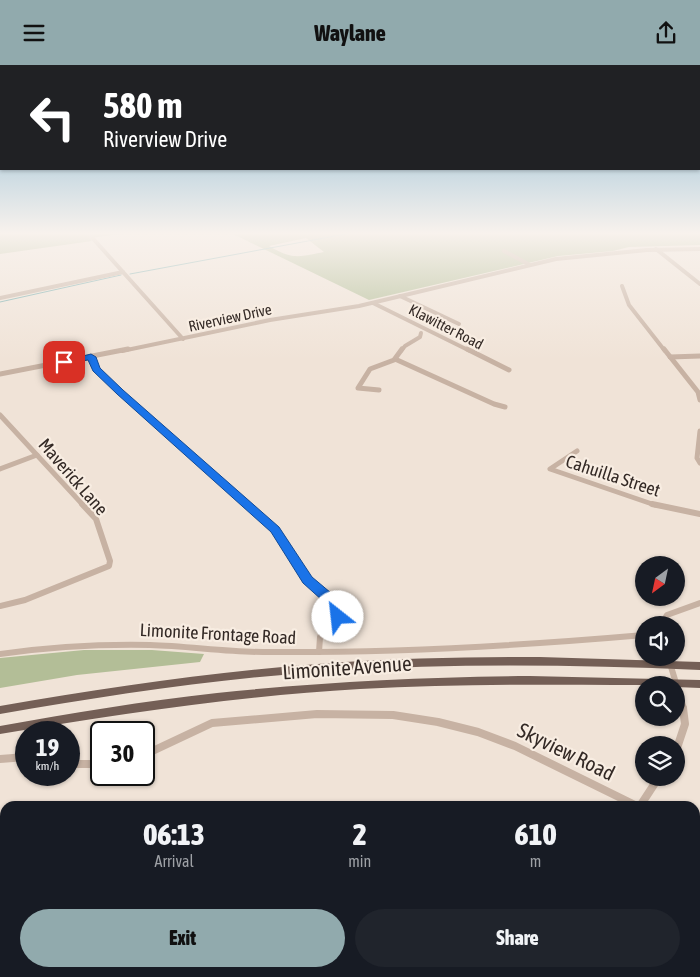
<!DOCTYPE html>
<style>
body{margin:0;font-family:"Asap Condensed",sans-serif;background:#20242c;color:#f1f3f6;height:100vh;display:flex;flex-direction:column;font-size:19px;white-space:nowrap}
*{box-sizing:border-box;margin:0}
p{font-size:16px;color:#9ea1a6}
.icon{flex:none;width:28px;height:28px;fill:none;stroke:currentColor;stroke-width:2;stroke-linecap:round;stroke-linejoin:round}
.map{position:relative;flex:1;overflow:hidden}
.side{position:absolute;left:0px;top:736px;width:700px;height:176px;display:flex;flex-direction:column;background:#171b24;border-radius:15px 15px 0 0;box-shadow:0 1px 4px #0004}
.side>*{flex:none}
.banner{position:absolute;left:0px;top:0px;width:700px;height:105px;box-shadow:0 1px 4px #0004;background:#202124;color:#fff;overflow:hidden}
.needle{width:32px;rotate:213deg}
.fabs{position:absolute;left:635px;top:491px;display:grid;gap:10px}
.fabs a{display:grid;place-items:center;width:50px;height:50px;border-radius:50%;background:#171b24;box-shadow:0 1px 4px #0004;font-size:25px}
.speed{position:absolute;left:15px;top:656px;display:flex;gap:10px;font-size:25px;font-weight:700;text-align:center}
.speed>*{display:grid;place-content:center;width:65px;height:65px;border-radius:50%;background:#171b24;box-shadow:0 1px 4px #0004;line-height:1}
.speed small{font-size:12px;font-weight:400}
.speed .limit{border:2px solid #111;border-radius:8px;background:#fff;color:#111}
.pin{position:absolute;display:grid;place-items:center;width:42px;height:42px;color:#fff;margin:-21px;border-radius:10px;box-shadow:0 2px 8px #0006}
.me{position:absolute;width:55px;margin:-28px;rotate:331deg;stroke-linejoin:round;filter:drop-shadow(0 0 4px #0008)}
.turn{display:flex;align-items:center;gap:18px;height:105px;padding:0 20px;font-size:22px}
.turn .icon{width:65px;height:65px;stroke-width:2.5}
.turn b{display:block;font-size:35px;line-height:42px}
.eta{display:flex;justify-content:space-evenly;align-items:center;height:85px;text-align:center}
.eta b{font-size:30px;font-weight:800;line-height:35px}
.primary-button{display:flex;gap:10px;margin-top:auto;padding:10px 20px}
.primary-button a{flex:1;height:58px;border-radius:30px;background:#91aaad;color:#111;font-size:20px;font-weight:800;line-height:58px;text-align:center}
.primary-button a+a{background:#20242c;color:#f1f3f6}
header{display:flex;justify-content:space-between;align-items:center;height:65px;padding:0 20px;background:#91aaad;color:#111;font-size:22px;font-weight:800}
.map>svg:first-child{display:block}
.green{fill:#b3be97;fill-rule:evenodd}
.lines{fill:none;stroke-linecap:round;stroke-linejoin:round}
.stream{stroke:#76acac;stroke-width:1}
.minor-far3{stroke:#c7b2a3;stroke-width:4}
.minor-far2{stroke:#c7b2a3;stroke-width:5}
.minor-far1{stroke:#c7b2a3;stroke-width:6}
.minor{stroke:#c7b2a3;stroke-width:8}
.primary{fill:#745f56;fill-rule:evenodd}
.route{fill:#1a73e8;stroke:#114b97}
.labels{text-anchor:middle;stroke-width:4.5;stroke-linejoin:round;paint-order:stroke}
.far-street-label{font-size:15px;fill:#332925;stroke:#f8ede2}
.street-label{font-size:18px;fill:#332925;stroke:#f8ede2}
.near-street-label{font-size:21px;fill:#332925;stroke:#f8ede2}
</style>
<header><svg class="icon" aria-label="menu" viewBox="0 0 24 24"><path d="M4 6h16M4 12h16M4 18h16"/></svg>Waylane<svg class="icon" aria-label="share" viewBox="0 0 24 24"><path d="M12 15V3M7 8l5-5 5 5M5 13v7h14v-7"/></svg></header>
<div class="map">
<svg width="700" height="912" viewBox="0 0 700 912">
<rect width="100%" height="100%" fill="#f0e3d7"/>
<!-- green -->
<g class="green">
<path d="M0,168h127l-37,5 2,3 -92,13z"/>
<path d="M231,168h469v12l-71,2 -16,4 -55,5 -189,44zM306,173l18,14c-26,5 -31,8 -55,-6z"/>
<path d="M84,585h68l52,4 -4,8 -123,13 -77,13v-30z"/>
</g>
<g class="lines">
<!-- stream -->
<g class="stream">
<path d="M130,209l221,-41"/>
<path d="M0,237l121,-27"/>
</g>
<!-- minor-far3 -->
<g class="minor-far3">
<path d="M88,168l95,106"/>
<path d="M656,184l44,35"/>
<path d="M504,186l26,14"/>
<path d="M622,221l7,19 36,46"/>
<path d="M400,231l59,28"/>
<path d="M0,233l123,-26"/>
<path d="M373,238l97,48"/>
<path d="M122,286l148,-31 89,-14 197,-47 91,-9 53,-1"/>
<path d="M401,286l4,-5 15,-9 1,-4"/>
</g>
<!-- minor-far2 -->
<g class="minor-far2">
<path d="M467,284l42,21"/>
<path d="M664,284l34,43 2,8"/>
<path d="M91,292l6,13 23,22 127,113"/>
<path d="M670,292l30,-1"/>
<path d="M395,294l99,45 11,3"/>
<path d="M0,309l128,-25"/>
<path d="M379,325l-21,-2 12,-19 24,-9 8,-11"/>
<path d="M0,350l83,90"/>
<path d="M700,366l-3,27 3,5"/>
<path d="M577,386l-27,18 105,36"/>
<path d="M0,404l37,-14"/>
</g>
<!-- minor-far1 -->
<g class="minor-far1">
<path d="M246,439l29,26 33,50 24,20 7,9 -1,8 -18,20 -1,15"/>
<path d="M652,439l48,10"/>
<path d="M0,541l25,-6 84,-34 1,-5 -14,-42 -14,-15"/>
<path d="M661,560l6,-10 33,-12"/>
<path d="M0,589c50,-7 100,-10 150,-9 38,1 76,7 113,7 128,1 254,-6 381,-17"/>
<path d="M668,592l16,52"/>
</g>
<!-- minor -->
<g class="minor">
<path d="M676,686l9,-27 -2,-16"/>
<path d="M144,690l68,-32 105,-9 76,1 45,7 40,10 37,14 122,60"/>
<path d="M0,694l26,-2"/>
<path d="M69,699h32"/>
<path d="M640,741l19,-29"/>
<path d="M695,763l5,2"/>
<path d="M15,912l1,-4"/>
<path d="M226,912l5,-4"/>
<path d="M477,912l5,-4"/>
</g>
<!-- primary -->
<g class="primary">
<path d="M540,592l160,5v8c-122,-5 -244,-7 -367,1 -111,7 -223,24 -333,43v-8c110,-19 220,-35 331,-43 69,-5 139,-6 209,-6z"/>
<path d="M530,611l170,4v8l-24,-1v-2c-104,0 -211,-2 -316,4 -121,7 -241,25 -360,45v-8c72,-13 144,-25 217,-33 104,-11 208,-16 313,-17z"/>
</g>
</g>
<!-- sky -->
<linearGradient id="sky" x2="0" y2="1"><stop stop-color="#7ab1d0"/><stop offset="0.57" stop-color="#f8f2ed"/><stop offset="1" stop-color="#f8f2ed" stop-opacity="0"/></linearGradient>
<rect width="700" height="295" fill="url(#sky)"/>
<!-- route -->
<path class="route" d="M91,289l5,3 4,11 23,22 156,137 33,50 25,21 9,11 -3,11h-9l-2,-3 1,-7 -30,-27 -32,-51 -154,-138 -24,-23 -5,-11 -24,4 -4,-2z"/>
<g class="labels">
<!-- far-street labels -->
<g class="far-street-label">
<text transform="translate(230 253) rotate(-12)" y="5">Riverview Drive</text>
<text transform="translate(446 262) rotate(27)" y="5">Klawitter Road</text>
</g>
<!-- street labels -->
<g class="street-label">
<text transform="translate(613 411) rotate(18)" y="6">Cahuilla Street</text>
<text transform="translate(73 412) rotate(49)" y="6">Maverick Lane</text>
<text transform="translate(218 569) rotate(3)" y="6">Limonite Frontage Road</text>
</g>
<!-- near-street labels -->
<g class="near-street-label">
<text transform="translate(347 603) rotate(-4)" y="7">Limonite Avenue</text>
<text transform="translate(566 687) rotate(26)" y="7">Skyview Road</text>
</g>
</g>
</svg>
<div class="fabs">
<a><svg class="needle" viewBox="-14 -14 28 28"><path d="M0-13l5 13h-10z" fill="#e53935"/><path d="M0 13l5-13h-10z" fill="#9ea1a6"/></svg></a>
<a><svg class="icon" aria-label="sound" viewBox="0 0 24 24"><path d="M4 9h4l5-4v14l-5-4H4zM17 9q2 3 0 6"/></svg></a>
<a><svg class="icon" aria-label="search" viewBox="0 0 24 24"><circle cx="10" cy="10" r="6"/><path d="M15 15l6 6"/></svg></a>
<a><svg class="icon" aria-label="layers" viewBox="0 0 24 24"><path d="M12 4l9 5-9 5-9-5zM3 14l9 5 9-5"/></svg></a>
</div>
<div class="speed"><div>19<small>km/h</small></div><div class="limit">30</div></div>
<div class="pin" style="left:64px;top:297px;background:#d93025"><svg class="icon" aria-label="arrive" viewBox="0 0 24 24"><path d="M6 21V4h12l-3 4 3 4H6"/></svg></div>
<svg class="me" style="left:338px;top:552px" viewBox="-20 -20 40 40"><circle r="19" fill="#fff"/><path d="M0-13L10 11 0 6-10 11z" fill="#1a73e8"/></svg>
<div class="banner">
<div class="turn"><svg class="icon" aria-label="left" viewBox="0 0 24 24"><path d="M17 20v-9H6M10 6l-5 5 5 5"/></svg><div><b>580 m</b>Riverview Drive</div></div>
</div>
<section class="side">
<div class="eta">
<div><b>06:13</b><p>Arrival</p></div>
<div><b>2</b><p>min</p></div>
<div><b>610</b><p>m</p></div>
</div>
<div class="primary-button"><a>Exit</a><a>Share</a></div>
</section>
</div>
